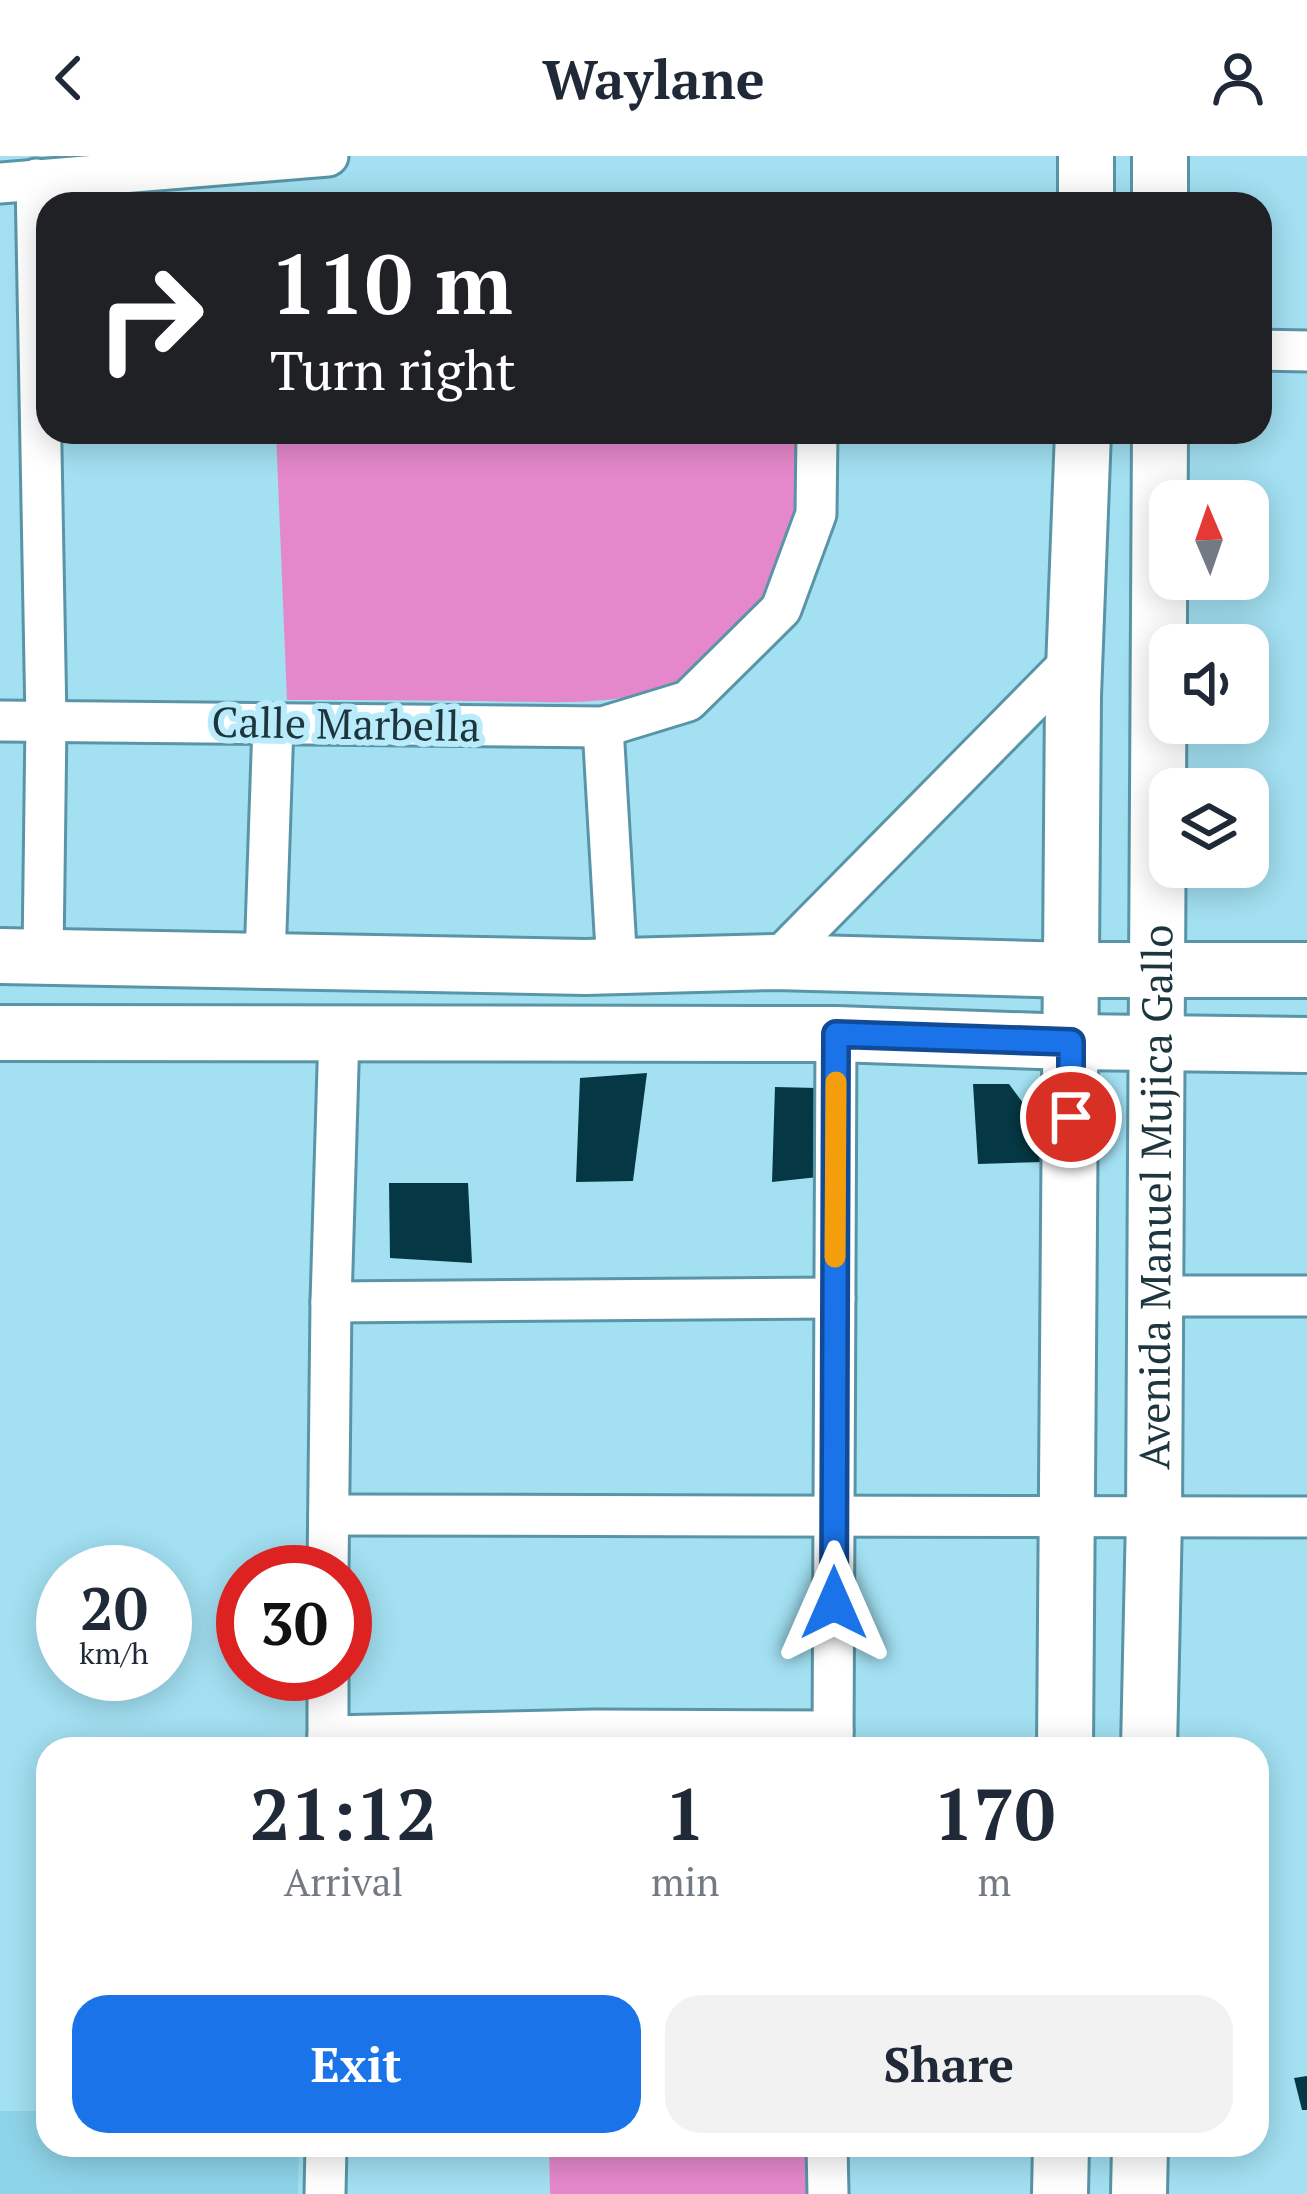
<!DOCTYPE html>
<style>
body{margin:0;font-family:"PT Serif",serif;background:#f2f2f3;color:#1f2937;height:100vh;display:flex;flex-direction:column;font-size:45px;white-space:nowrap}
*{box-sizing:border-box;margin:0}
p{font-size:39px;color:#747a83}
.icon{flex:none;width:66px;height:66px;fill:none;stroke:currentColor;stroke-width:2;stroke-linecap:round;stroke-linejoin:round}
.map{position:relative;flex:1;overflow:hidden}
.panel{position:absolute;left:36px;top:1581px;width:1233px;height:420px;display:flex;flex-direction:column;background:#fff;border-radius:36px;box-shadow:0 6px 30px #0003}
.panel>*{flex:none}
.hud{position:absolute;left:36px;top:36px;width:1236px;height:252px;border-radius:36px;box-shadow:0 6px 30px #0003;background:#202124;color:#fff;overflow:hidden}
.needle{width:78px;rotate:358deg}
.controls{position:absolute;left:1149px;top:324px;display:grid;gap:24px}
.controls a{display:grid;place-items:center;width:120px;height:120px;border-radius:24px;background:#fff;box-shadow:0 6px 30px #0003;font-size:60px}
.speed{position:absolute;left:36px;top:1389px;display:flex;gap:24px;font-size:60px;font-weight:700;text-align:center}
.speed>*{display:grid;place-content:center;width:156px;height:156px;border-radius:50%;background:#fff;box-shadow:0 6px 30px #0003;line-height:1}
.speed small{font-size:30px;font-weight:400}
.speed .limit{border:18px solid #d22;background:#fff;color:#111}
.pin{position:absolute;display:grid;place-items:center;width:102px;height:102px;color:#fff;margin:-51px;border:6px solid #fff;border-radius:50%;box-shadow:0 3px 12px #0007}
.me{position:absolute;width:132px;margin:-66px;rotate:0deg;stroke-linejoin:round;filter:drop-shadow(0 0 9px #0008)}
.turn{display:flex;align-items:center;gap:42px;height:252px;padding:0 36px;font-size:54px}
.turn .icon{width:156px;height:156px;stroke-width:2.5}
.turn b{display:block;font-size:84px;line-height:102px}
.eta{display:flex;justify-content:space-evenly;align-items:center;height:204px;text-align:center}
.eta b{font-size:72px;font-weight:700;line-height:84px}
.action{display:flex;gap:24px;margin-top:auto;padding:24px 36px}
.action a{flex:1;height:138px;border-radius:36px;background:#1a73e8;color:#fff;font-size:48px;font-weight:700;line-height:138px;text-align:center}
.action a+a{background:#f2f2f3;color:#1f2937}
header{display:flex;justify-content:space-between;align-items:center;height:156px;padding:0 36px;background:#fff;font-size:54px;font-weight:700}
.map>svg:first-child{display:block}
.built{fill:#8ed4e9}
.green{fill:#e588cb}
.building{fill:#053844}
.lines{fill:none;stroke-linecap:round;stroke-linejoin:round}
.street-casing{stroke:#5995a6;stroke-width:45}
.secondary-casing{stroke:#5995a6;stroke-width:60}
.street{stroke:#fff;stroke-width:39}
.secondary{stroke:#fff;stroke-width:54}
.route-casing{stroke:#114b97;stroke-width:30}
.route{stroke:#1a73e8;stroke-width:21}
.slow{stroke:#f59e0b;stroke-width:21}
.labels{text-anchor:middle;stroke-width:12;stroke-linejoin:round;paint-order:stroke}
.street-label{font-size:42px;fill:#1d363d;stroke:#baebfa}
</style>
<header><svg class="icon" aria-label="back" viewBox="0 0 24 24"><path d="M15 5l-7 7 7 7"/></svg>Waylane<svg class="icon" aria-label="person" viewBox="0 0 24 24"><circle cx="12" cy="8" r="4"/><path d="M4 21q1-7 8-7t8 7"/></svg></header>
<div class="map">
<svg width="1307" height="2038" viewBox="0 0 1307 2038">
<rect width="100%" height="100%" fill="#a2e0f2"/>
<!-- built -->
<path class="built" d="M0,1955h48v34h251l-1,49h-298z"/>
<!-- green -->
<g class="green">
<path d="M276,276h526c0,80 -19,161 -79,218 -8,8 -17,19 -27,24 -62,37 -156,27 -226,27 -61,-1 -122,-1 -183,-1z"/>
<path d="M549,1989h268l-1,49h-266z"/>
</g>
<!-- building -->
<g class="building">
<path d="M647,917l-14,108 -57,1 4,-104z"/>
<path d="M973,928h36l34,46v32l-65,2z"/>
<path d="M775,931l43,1v89l-46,5z"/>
<path d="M389,1027h79l4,80 -82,-5z"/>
<path d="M1307,1920v34h-5l-8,-32z"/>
</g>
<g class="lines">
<!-- street casing -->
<g class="street-casing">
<g id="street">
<path d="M36,23l10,542 -3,235"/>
<path d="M0,27l328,-27"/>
<path d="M1260,194l47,1"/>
<path d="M0,565l603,6 85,-26 93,-92 35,-95 1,-82"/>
<path d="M603,571l14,240"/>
<path d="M265,804l8,-236"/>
<path d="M775,806l299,-303"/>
<path d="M1155,1140h152"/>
<path d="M331,1146l504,-4"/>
<path d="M329,1359l978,2"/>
<path d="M328,1416l3,-270 8,-269"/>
<path d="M328,1580l267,-6 238,1"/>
<path d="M328,1593v-75"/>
<path d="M833,1593l3,-715"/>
<path d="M827,1989l1,49"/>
<path d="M325,2038l1,-49"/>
</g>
</g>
<!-- secondary casing -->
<g class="secondary-casing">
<g id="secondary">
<path d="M1086,48v-48"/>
<path d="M1160,48v-48"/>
<path d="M0,800l585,11 190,-5 297,8h235"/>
<path d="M0,877l836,1 235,8 236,3"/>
<path d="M1065,1593l8,-1053 10,-264"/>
<path id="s1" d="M1149,1593l5,-232 6,-1085"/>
<path d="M1060,2038l1,-49"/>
<path d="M1139,2038l1,-49"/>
</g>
</g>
<!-- street -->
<use href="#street" class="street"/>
<!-- secondary -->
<use href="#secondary" class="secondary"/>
</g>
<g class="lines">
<!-- route casing -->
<g class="route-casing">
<path id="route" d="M834,1447l2,-569 235,8v75"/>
</g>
<!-- route -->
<use href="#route" class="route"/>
<!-- slow -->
<path class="slow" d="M835,1101l1,-175"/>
</g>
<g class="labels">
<!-- street labels -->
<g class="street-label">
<text transform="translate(346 568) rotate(1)" y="15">Calle Marbella</text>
<text dy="15" stroke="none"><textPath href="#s1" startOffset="552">Avenida Manuel Mujica Gallo</textPath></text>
</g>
</g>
</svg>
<div class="controls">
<a><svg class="needle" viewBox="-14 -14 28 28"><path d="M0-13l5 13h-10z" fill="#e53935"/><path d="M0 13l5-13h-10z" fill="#747a83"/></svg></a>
<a><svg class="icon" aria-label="sound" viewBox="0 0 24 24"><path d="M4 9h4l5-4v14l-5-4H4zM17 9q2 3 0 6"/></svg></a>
<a><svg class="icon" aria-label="layers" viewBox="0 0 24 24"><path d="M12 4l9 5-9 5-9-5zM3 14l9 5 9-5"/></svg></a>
</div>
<div class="speed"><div>20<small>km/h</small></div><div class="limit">30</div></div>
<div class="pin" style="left:1071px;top:961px;background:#d93025"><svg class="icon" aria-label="arrive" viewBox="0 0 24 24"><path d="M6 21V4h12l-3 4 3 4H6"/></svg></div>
<svg class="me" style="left:834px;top:1447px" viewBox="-20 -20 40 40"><path d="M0-17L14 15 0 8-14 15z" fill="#1a73e8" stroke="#fff" stroke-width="4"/></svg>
<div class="hud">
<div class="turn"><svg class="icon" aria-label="right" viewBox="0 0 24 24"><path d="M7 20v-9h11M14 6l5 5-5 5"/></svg><div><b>110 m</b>Turn right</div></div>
</div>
<section class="panel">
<div class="eta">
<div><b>21:12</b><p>Arrival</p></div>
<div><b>1</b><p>min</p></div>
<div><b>170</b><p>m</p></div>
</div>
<div class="action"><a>Exit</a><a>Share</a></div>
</section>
</div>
